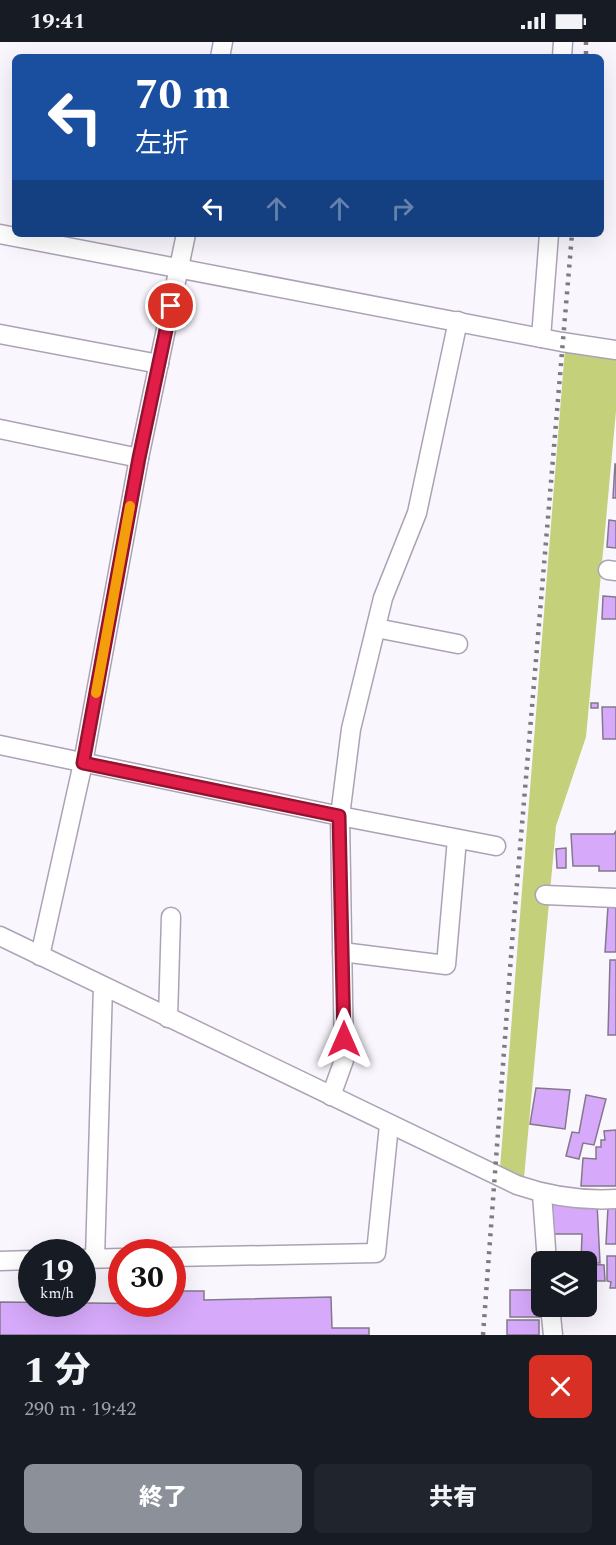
<!DOCTYPE html>
<html lang="ja">
<meta charset="utf-8">
<style>
body{margin:0;font-family:Spectral,"Noto Sans JP",serif;background:#20242c;color:#f1f3f6;height:100vh;display:flex;flex-direction:column;font-size:22px;white-space:nowrap}
*{box-sizing:border-box;margin:0}
p{font-size:20px;color:#9ea1a6}
.icon{flex:none;width:33px;height:33px;fill:none;stroke:currentColor;stroke-width:2;stroke-linecap:round;stroke-linejoin:round}
.map{position:relative;height:1293px;overflow:hidden}
.side{display:flex;flex-direction:column;background:#171b24;flex:1}
.side>*{flex:none}
.top-card{position:absolute;left:12px;top:12px;width:592px;height:183px;border-radius:9px;box-shadow:0 6px 24px #0002;background:#1a4fa0;color:#fff;overflow:hidden}
.tools{position:absolute;left:531px;top:1209px;display:grid;gap:12px}
.tools a{display:grid;place-items:center;width:66px;height:66px;border-radius:9px;background:#171b24;box-shadow:0 6px 24px #0002;font-size:30px}
.speed{position:absolute;left:18px;top:1197px;display:flex;gap:12px;font-size:30px;font-weight:700;text-align:center}
.speed>*{display:grid;place-content:center;width:78px;height:78px;border-radius:50%;background:#171b24;box-shadow:0 6px 24px #0002;line-height:1}
.speed small{font-size:15px;font-weight:400}
.speed .limit{border:9px solid #d22;background:#fff;color:#111}
.pin{position:absolute;display:grid;place-items:center;width:51px;height:51px;color:#fff;margin:-26px;border:3px solid #fff;border-radius:50%;box-shadow:0 2px 6px #0007}
.me{position:absolute;width:66px;margin:-33px;rotate:0deg;stroke-linejoin:round;filter:drop-shadow(0 0 4px #0008)}
.turn{display:flex;align-items:center;gap:21px;height:126px;padding:0 24px;font-size:27px}
.turn .icon{width:78px;height:78px;stroke-width:2.5}
.turn b{display:block;font-size:42px;line-height:51px}
.lanes{display:flex;align-items:center;height:57px;padding:0 24px;background:#0003;justify-content:center;gap:30px;direction:ltr}
.lanes .off{opacity:.35}
.round{display:grid;place-items:center;flex:none;width:63px;height:63px;border-radius:9px;background:#20242c}
.headline{display:flex;align-items:center;justify-content:space-between;height:102px;padding:0 24px}
h1{font-size:36px;font-weight:800;line-height:45px}
.action{display:flex;gap:12px;margin-top:auto;padding:12px 24px}
.action a{flex:1;height:69px;border-radius:9px;background:#8c9099;color:#fff;font-size:24px;font-weight:800;line-height:69px;text-align:center}
.action a+a{background:#20242c;color:#f1f3f6}
.status{display:flex;justify-content:space-between;align-items:center;height:42px;padding:0 30px;background:#171b24;direction:ltr}
.status svg{height:16px;fill:currentColor}
.map>svg:first-child{display:block}
.green{fill:#c5d07b}
.building{fill:#d6a9fa;stroke:#83798b;stroke-width:1.5}
.lines{fill:none;stroke-linecap:round;stroke-linejoin:round}
.street-casing{stroke:#aca2b5;stroke-width:21}
.street{stroke:#fff;stroke-width:18}
.rail{stroke:#7e7a81;stroke-width:4.5;stroke-dasharray:3 6;stroke-linecap:butt}
.route-casing{stroke:#92132f;stroke-width:15}
.route{stroke:#e11d48;stroke-width:10}
.slow{stroke:#f59e0b;stroke-width:10}
</style>
<div class="status"><b>19:41</b><svg viewBox="0 0 49 12"><path d="M0 12V9h3v3zM5 12V6h3v6zM10 12V3h3v9zM15 12V0h3v12zM26 1h20v11H26zM47 4h2v5h-2z"/></svg></div>
<div class="map">
<svg width="616" height="1293" viewBox="0 0 616 1293">
<rect width="100%" height="100%" fill="#faf6fe"/>
<!-- green -->
<path class="green" d="M565,306l51,9v54l-30,326 -30,89 -32,352 -24,-10z"/>
<!-- building -->
<g class="building">
<path d="M615,422h1v34h-3z"/>
<path d="M609,478l7,1v27l-9,-1z"/>
<path d="M603,554l13,1v22h-14z"/>
<rect x="591" y="661" width="7" height="5"/>
<path d="M602,665h14v32h-13z"/>
<path d="M616,789v40h-17v-5h-26l-2,-32h43z"/>
<path d="M566,806v20h-9l-1,-19z"/>
<path d="M608,864h8v46h-11z"/>
<path d="M610,918h6v75h-8z"/>
<path d="M536,1046l34,2 -5,39 -35,-5z"/>
<path d="M586,1053l20,4 -12,46 -11,-2 -4,16 -13,-3 6,-24 7,1z"/>
<path d="M616,1088v56h-35l2,-28 13,1v-12h5v-7h4l-1,-9z"/>
<path d="M552,1161h45l3,60 -19,-1 1,-28h-29z"/>
<path d="M608,1165h8v37h-10z"/>
<path d="M607,1214h9v32h-6l1,-6 -4,-1z"/>
<path d="M586,1222l18,1 1,16h-19z"/>
<path d="M510,1248h25v7l7,1 1,19h-33z"/>
<path d="M172,1249h32v9l127,-3 1,31h37v7h-369v-33l172,2z"/>
<rect x="507" y="1278" width="32" height="15"/>
</g>
<g class="lines">
<!-- street casing -->
<g class="street-casing">
<g id="street">
<path d="M220,15l3,-15"/>
<path d="M562,15l1,-15"/>
<path d="M0,192l562,108 54,8"/>
<path d="M0,292l159,30"/>
<path d="M541,296l8,-104"/>
<path d="M0,387l139,29"/>
<path d="M608,528l8,1"/>
<path d="M376,586l82,16"/>
<path d="M0,703l340,71 156,30"/>
<path d="M545,853l71,3"/>
<path d="M0,894l517,249c32,11 65,16 99,14"/>
<path d="M342,910l104,13 11,-126"/>
<path d="M40,914l43,-193 56,-305 47,-224"/>
<path d="M168,976l3,-101"/>
<path d="M331,1054l13,-36 -4,-244 11,-87 32,-131 34,-85 41,-192"/>
<path d="M542,1152l5,68"/>
<path d="M172,1215l204,-4 13,-128"/>
<path d="M95,1216l8,-272"/>
<path d="M82,1217l40,-1"/>
<path d="M0,1219l32,-1"/>
<path d="M550,1264l3,29"/>
</g>
</g>
<!-- street -->
<use href="#street" class="street"/>
<!-- rail -->
<g class="rail">
<path d="M586,0v15"/>
<path d="M483,1293l29,-392 60,-709"/>
</g>
</g>
<g class="lines">
<!-- route casing -->
<g class="route-casing">
<path id="route" d="M171,264l-32,152 -56,305 256,53 5,223"/>
</g>
<!-- route -->
<use href="#route" class="route"/>
<!-- slow -->
<path class="slow" d="M96,651l34,-187"/>
</g>
</svg>
<div class="tools">
<a><svg class="icon" aria-label="layers" viewBox="0 0 24 24"><path d="M12 4l9 5-9 5-9-5zM3 14l9 5 9-5"/></svg></a>
</div>
<div class="speed"><div>19<small>km/h</small></div><div class="limit">30</div></div>
<div class="pin" style="left:171px;top:264px;background:#d93025"><svg class="icon" aria-label="arrive" viewBox="0 0 24 24"><path d="M6 21V4h12l-3 4 3 4H6"/></svg></div>
<svg class="me" style="left:344px;top:997px" viewBox="-20 -20 40 40"><path d="M0-17L14 15 0 8-14 15z" fill="#e11d48" stroke="#fff" stroke-width="4"/></svg>
<div class="top-card">
<div class="turn"><svg class="icon" aria-label="left" viewBox="0 0 24 24"><path d="M17 20v-9H6M10 6l-5 5 5 5"/></svg><div><b>70 m</b>左折</div></div>
<div class="lanes"><svg class="icon" aria-label="left" viewBox="0 0 24 24"><path d="M17 20v-9H6M10 6l-5 5 5 5"/></svg><svg class="icon off" aria-label="ahead" viewBox="0 0 24 24"><path d="M12 20V5M6 11l6-6 6 6"/></svg><svg class="icon off" aria-label="ahead" viewBox="0 0 24 24"><path d="M12 20V5M6 11l6-6 6 6"/></svg><svg class="icon off" aria-label="right" viewBox="0 0 24 24"><path d="M7 20v-9h11M14 6l5 5-5 5"/></svg></div>
</div>
</div>
<section class="side">
<div class="headline"><div><h1>1 分</h1><p>290 m · 19:42</p></div><a class="round" style="background:#d93025;color:#fff"><svg class="icon" aria-label="close" viewBox="0 0 24 24"><path d="M6 6l12 12M18 6L6 18"/></svg></a></div>
<div class="action"><a>終了</a><a>共有</a></div>
</section>
